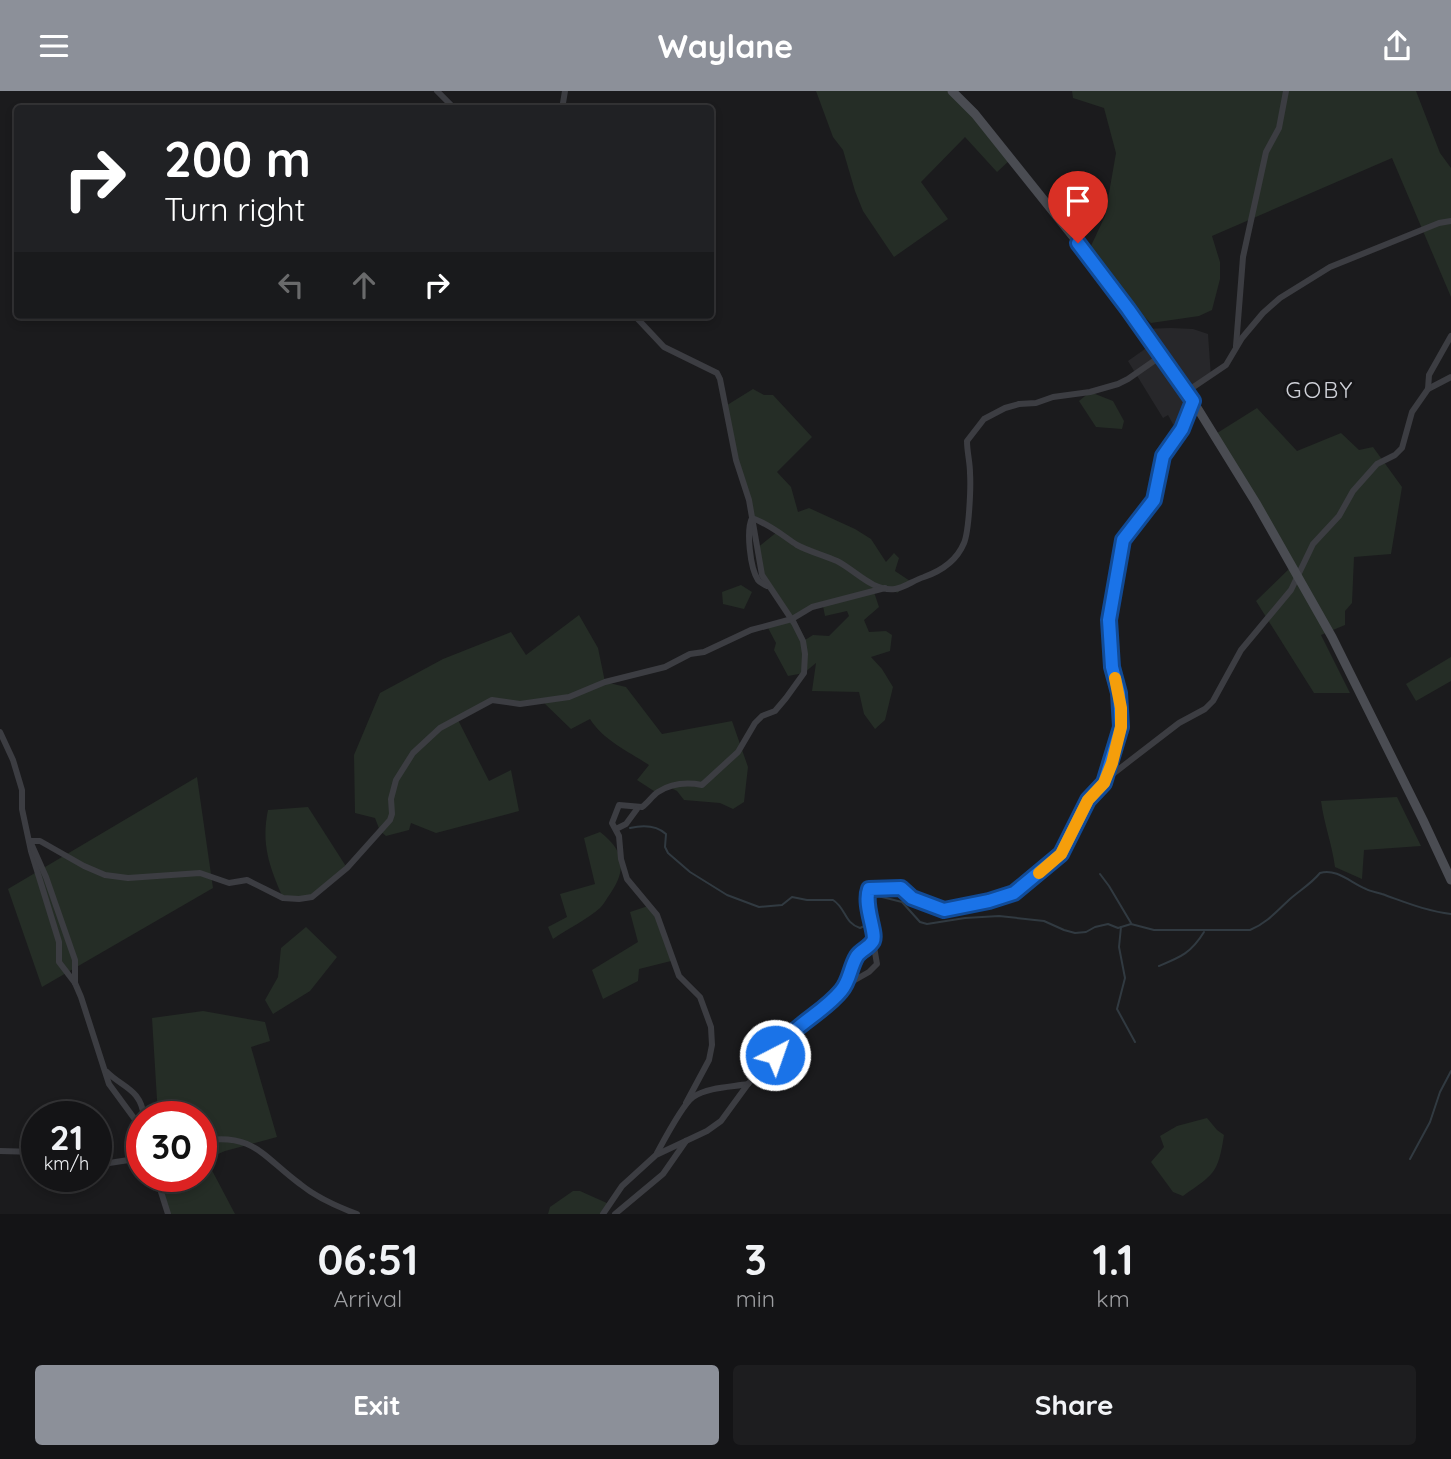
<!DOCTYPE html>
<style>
body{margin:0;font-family:Quicksand,sans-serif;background:#1d1d1f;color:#f1f3f6;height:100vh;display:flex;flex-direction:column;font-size:26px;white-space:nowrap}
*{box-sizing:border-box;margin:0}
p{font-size:23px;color:#9d9ea1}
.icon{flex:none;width:38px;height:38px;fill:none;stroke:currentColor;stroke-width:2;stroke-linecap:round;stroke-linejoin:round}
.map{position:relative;height:1123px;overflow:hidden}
.drawer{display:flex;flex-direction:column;background:#141416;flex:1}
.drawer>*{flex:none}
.banner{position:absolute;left:14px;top:14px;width:700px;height:214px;border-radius:7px;box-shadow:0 4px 10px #0003,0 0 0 2px #333335;background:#202124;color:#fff;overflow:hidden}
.speed{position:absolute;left:21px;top:1010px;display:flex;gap:14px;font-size:35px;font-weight:700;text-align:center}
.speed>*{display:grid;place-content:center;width:91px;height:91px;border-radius:50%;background:#141416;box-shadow:0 4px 10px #0003,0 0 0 2px #333335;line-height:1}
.speed small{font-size:18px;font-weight:400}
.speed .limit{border:10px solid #d22;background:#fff;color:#111}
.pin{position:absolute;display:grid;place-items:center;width:60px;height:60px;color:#fff;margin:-72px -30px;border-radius:50% 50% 50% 0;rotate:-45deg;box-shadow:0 0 7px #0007}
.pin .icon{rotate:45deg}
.me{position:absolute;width:77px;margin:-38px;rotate:41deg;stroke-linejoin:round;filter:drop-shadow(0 0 5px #0008)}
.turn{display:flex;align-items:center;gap:24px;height:147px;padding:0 35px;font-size:32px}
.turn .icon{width:91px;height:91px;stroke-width:2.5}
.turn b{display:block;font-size:49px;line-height:60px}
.lanes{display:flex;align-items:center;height:66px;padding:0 35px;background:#0003;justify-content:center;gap:35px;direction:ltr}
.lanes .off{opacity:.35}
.eta{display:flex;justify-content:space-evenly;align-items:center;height:119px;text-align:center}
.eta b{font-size:42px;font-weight:800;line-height:49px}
.button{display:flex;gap:14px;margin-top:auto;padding:14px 35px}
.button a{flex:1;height:80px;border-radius:7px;background:#8c9099;color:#fff;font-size:28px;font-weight:800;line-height:80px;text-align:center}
.button a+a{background:#1d1d1f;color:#f1f3f6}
header{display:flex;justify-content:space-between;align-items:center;height:91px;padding:0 35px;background:#8c9099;color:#fff;font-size:32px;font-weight:800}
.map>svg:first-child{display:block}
.built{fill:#27272a}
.green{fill:#252d26;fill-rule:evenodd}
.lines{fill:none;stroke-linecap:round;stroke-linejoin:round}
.stream{stroke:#313a41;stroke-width:2}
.street{stroke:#3c3d42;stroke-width:6}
.secondary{stroke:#4a4c52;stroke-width:9}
.route-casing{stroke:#114b97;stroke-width:18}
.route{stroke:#1a73e8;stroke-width:12}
.slow{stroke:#f59e0b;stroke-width:12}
.labels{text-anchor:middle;stroke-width:6;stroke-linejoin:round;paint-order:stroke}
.quarter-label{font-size:23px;letter-spacing:2px;fill:#cfd1d8;stroke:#161618}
</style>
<header><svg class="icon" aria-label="menu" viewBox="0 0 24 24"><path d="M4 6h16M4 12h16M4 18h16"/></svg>Waylane<svg class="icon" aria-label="share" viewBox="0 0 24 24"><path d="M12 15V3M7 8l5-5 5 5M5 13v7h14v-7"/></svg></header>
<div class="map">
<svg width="1451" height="1123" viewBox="0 0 1451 1123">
<rect width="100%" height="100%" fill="#1b1b1d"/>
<!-- built -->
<path class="built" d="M1171,237l22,1 15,5 3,43 -24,15 6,9 -7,17 -12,8 -6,-11 -5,3 -35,-57 24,-17 -10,-15z"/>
<!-- green -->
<g class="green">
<path d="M816,0h136l59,68 -14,13 -32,-35 -44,45 27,37 -54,38 -31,-46 -8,-20 -12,-41 -10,-13z"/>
<path d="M1072,0h344l24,62 11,15v129l-59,-139 -180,78 8,26v17l-8,31 -13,6 -48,7 -10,-9 -51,-66 15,-32 11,-63 -12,-45 -31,-10z"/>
<path d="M753,298l11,6h9l39,42 -35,35 14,15 7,25 11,-4 46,21 16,10 15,23 8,-9 5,5 -4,13 15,10 -13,12 -3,-4 -20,3 5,15 -15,13 5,12 17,-1 6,4 -2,16 -19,6 11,12 11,18 -8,33 -10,9 -11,-15 -5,-22 -47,-1 4,-28 -12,10 -16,3 -14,-26 2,-7 -9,-17 21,-8 -26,-43 -5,-27 20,-16 -25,-14 -28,-111zM823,515l2,10 22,-5 2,5 -20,20 -16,-1 -8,5 -12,-21 20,-11z"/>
<path d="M1090,301l23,9 11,20 -2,8 -26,-2 -17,-26z"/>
<path d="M1257,317l40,43 44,-18 18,17 14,-3 29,40 -11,67 -37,3 -2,46 -7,8v14l-24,10 29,58h-36l-58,-92 36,-35 -78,-131z"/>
<path d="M741,494l11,7 -8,17 -21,-5 -1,-12z"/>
<path d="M579,524l19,33 7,34 21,5 36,47 70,-13 16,46 -4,35 -11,7 -13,-6 -36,-3 -7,-9 -8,-4 -12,6 -20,-13 12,-15c-21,-14 -45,-24 -59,-46l-19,10 -29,-28 -22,3 -23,-4 -39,20 31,61 22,-11 8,41 -83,22 -25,-10 -2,7 -23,6 -6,-5 -5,-13 -20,-5 -1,-58 26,-62 63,-34 68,-27 15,23z"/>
<path d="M1451,566v24l-35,20 -10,-17z"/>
<path d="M197,686l16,111 -171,99 -34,-98z"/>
<path d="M1397,706l24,49 -57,4 -2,29 -27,-12c-3,-23 -11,-43 -14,-66z"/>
<path d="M308,716l39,61 -35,29 -29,1c-14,-32 -22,-54 -15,-88z"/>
<path d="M600,741c25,19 27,38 10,62 -3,4 -6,10 -10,14 -12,11 -33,21 -47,31l-5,-12 19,-10 -7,-23 35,-10 -11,-46z"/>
<path d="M648,815l9,9 18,45 -36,9 -1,12 -35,18 -11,-29 46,-28 -8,-30z"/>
<path d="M306,836l31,30 -27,34 -37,23 -8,-14 13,-23 3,-29z"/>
<path d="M203,920l62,11 5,19 -19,6 26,90 -52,14 -19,8 29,55h-67l-12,-38h45v-59l-43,-1 -6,-98z"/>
<path d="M1207,1027l10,12 7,5c-6,39 -10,39 -41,61l-10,-4 -22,-30 13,-15 -4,-11 17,-10z"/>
<path d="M573,1100h7l29,13 -6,10h-55l2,-7z"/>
</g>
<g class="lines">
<!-- stream -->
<g class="stream">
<path d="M630,737c13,-3 26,-3 36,6l-1,13 3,6 22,19 37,23 32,12 23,-2 10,-8 15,3h26c13,8 11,23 27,28l9,-4"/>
<path d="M1100,783l9,12 22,37"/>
<path d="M873,829l1,-21 4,-3 24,6 18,20 7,2 38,-6 34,-2 45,5 20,9 11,3 11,-1 9,-5 13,-3 10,4 13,-4 23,6h96c17,-7 27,-19 40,-31 10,-9 21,-15 30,-26 17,-5 31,10 46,16 5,3 11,3 16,5 23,8 44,17 69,20"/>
<path d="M1121,836l-2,20 6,31 -8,31 18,33"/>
<path d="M1159,875c22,-9 32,-13 45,-34"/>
<path d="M1410,1068l20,-37 10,-30 11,-21"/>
</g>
<!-- street -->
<g class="street">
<path d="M437,0l18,18"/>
<path d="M562,18l3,-18"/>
<path d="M634,224l30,32 53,26 3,6 16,81 13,40 13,75 32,48 9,18 2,13 -1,19 -18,25 -11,13 -13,5 -7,7 -17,29 -36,33c-16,-3 -30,-2 -44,7 -6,4 -10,11 -16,15l-23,-2 -7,18 7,13 2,23 6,20 30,36 22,61 21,21 11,30 1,18 -3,15 -23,43"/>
<path d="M1236,255l7,-89 23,-105 13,-24 7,-37"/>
<path d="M1428,298l23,-12"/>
<path d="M1186,301l40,-27 16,-27 21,-25 17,-15 50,-31 109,-44 12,-2"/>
<path d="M767,495c-3,-2 -7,-3 -9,-6 -8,-12 -12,-50 -6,-62 17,6 30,17 45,27 13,7 27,10 40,16 18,9 36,31 58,28 9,-1 19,-9 29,-12 17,-6 33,-17 40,-34 5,-12 7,-55 6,-70 0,-11 -3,-21 -3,-32l17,-22 21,-11 14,-4 17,-1 17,-6 37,-5 28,-8 10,-5 33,-23"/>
<path d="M0,641l13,28 9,30v19l9,42 28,91v20l16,21 6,14 28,87 33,45"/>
<path d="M1106,687l15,-51 -2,-34 -7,-26 -3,-47 14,-80 34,-45 2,-24 4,-15 19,-27 11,-28"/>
<path d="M616,738l10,-5 11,-15"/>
<path d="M75,892v-23l-29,-83 -16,-36h10l44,25 21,9 23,3 72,-5 29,10 18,-3 36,18 16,1 13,-2 35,-29 43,-48 2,-6 -1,-15 5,-19 17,-27 27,-25 52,-28 28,4 49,-7 36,-15 60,-15 25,-13 14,-2 47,-22 41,-11 20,-12 73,-19"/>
<path d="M846,894l23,-13 8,-8 -4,-23"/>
<path d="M107,981c16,16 34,17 37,45"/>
<path d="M201,1050c53,-9 62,16 99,43 16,13 38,23 57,30"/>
<path d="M0,1060l37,1"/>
<path d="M657,1062c7,-13 26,-49 36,-56 15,-10 38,-10 55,-13"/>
<path d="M96,1074l46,-7"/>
<path d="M156,1085l12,38"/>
<path d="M603,1123l19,-28 34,-31 51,-24 14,-10 27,-37 27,-29 17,-22 33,-25 16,-16 5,-7 9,-25 18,-19 1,-6 -6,-20 -1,-23 6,-5 28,2 11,9 20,9 19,3 63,-17 47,-39 27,-53 11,-13 15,-15 65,-50 26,-14 8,-8 28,-51 50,-60 22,-46 26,-28 14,-25 24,-27 18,-9 7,-7 10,-36 16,-23 1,-14 22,-39"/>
<path d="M615,1123l48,-40 23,-33"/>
</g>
<!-- secondary -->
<path class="secondary" d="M952,0l23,23 116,145 102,142 63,102 76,134 91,183 28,60"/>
</g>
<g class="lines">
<!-- route casing -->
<g class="route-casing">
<path id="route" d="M775,964c6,-7 11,-16 17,-22 16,-15 35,-25 49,-42 9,-10 9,-24 16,-35 4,-6 12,-8 16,-15 4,-8 -10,-36 -4,-52l32,-1 11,10 32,12 45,-9 25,-8 47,-39 27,-54 16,-17 17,-56 -2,-34 -7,-26 -3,-47 14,-80 31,-40 9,-44 19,-27 11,-28 -65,-92 -50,-66"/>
</g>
<!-- route -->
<use href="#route" class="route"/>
<!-- slow -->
<path class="slow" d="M1039,782l22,-19 27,-54 16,-17 8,-20 9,-36v-19l-6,-30"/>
</g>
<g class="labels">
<!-- quarter labels -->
<g class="quarter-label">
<text x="1320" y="307">GOBY</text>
</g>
</g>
</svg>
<div class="speed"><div>21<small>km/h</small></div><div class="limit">30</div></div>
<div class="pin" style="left:1078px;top:152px;background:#d93025"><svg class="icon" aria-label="arrive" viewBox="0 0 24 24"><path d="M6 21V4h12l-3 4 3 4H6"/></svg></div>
<svg class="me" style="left:775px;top:964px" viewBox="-20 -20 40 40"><circle r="17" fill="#1a73e8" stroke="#fff" stroke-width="3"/><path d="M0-11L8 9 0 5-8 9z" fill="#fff"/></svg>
<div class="banner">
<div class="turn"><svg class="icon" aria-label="right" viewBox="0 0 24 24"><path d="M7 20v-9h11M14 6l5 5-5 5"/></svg><div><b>200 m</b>Turn right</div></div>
<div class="lanes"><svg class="icon off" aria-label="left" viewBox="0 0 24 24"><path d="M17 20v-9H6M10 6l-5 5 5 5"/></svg><svg class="icon off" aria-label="ahead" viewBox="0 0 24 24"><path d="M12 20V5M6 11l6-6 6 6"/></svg><svg class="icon" aria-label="right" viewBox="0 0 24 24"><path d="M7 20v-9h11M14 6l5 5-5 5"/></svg></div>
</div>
</div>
<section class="drawer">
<div class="eta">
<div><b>06:51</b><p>Arrival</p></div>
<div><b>3</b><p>min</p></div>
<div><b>1.1</b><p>km</p></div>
</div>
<div class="button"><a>Exit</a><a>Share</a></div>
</section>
